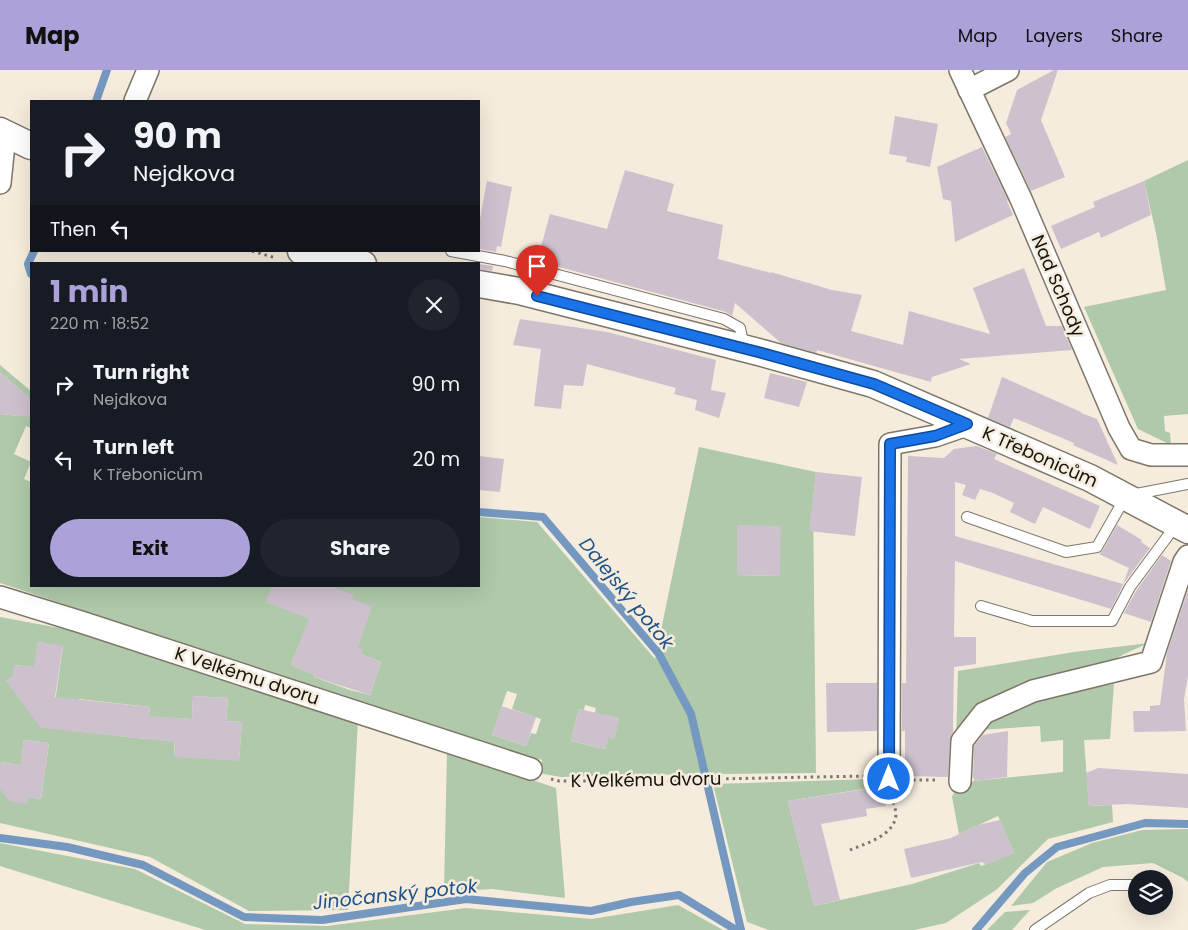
<!DOCTYPE html>
<meta charset="utf-8">
<style>
body{margin:0;font-family:Poppins,sans-serif;background:#20242c;color:#f1f3f6;height:100vh;display:flex;flex-direction:column;font-size:19px;white-space:nowrap}
*{box-sizing:border-box;margin:0}
p{font-size:16px;color:#9ea1a6}
.icon{flex:none;width:28px;height:28px;fill:none;stroke:currentColor;stroke-width:2;stroke-linecap:round;stroke-linejoin:round}
.map{position:relative;flex:1;overflow:hidden}
.panel{position:absolute;left:30px;top:192px;width:450px;height:325px;display:flex;flex-direction:column;background:#171b24;border-radius:0px;box-shadow:0 5px 20px #0002}
.panel>*{flex:none}
.hud{position:absolute;left:30px;top:30px;width:450px;height:152px;border-radius:0px;box-shadow:0 5px 20px #0002;background:#171b24;color:#f1f3f6;overflow:hidden}
.fabs{position:absolute;left:1128px;top:800px;display:grid;gap:10px}
.fabs a{display:grid;place-items:center;width:45px;height:45px;border-radius:50%;background:#171b24;box-shadow:0 5px 20px #0002;font-size:25px}
.pin{position:absolute;display:grid;place-items:center;width:42px;height:42px;color:#fff;margin:-51px -21px;border-radius:50% 50% 50% 0;rotate:-45deg;box-shadow:0 0 5px #0007}
.pin .icon{rotate:45deg}
.me{position:absolute;width:55px;margin:-28px;rotate:0deg;stroke-linejoin:round;filter:drop-shadow(0 0 4px #0008)}
.turn{display:flex;align-items:center;gap:18px;height:105px;padding:0 20px;font-size:22px}
.turn .icon{width:65px;height:65px;stroke-width:2.5}
.turn b{display:block;font-size:35px;line-height:42px}
.then{display:flex;align-items:center;height:48px;padding:0 20px;background:#0003;gap:10px;font-size:19px}
.round{display:grid;place-items:center;flex:none;width:52px;height:52px;border-radius:26px;background:#20242c}
.head{display:flex;align-items:center;justify-content:space-between;height:85px;padding:0 20px}
h1{font-size:30px;font-weight:700;line-height:38px;color:#aca1d8}
.button{display:flex;gap:10px;margin-top:auto;padding:10px 20px}
.button a{flex:1;height:58px;border-radius:30px;background:#aca1d8;color:#111;font-size:20px;font-weight:700;line-height:58px;text-align:center}
.button a+a{background:#20242c;color:#f1f3f6}
ul{padding:0;list-style:none}
li{display:flex;align-items:center;gap:15px;height:75px;padding:0 20px}
li div{flex:1}
li b{display:block;font-size:19px}
li em{font-style:normal}
header{display:flex;align-items:center;gap:30px;box-sizing:border-box;height:70px;padding:0 25px;background:#aca1d8;color:#111}
header strong{font-size:24px}
nav{display:flex;gap:28px;margin-inline-start:auto;font-size:18px}
.map>svg:first-child{display:block}
.green{fill:#b0c9aa;fill-rule:evenodd}
.lines{fill:none;stroke-linecap:round;stroke-linejoin:round}
.stream{stroke:#7498c0;stroke-width:8}
.building{fill:#cdc1ce}
.service-casing{stroke:#7e7669;stroke-width:12}
.minor-casing{stroke:#7e7669;stroke-width:24}
.tertiary-casing{stroke:#7e7669;stroke-width:29}
.path{stroke:#7c766d;stroke-width:3;stroke-dasharray:2.5 4;stroke-linecap:butt}
.service{stroke:#fff;stroke-width:10}
.minor{stroke:#fff;stroke-width:21}
.tertiary{stroke:#fff;stroke-width:26}
.route-casing{stroke:#114b97;stroke-width:12}
.route{stroke:#1a73e8;stroke-width:9}
.labels{text-anchor:middle;stroke-width:5;stroke-linejoin:round;paint-order:stroke}
.street-label{font-size:18px;fill:#17140f;stroke:#f5ecdd}
.water-label{font-size:19px;font-style:italic;fill:#1f5287;stroke:#f5ecdd}
</style>
<header>
<strong>Map</strong>
<nav><a>Map</a><a>Layers</a><a>Share</a></nav>
</header>
<div class="map">
<svg width="1188" height="860" viewBox="0 0 1188 860">
<rect width="100%" height="100%" fill="#f5ecdd"/>
<!-- green -->
<g class="green">
<path d="M1188,90v254l-24,2 1,15 5,2 1,12 -33,-16 -54,-122 82,-17 -10,-57 -12,-52z"/>
<path d="M0,295l31,26v37l-5,-2 -12,28 17,8 -7,17 7,3v104h241l54,19 8,-19h145v-69l58,5 118,137 44,-212 117,25 -3,27 3,274 -180,2 -75,2 -23,-4 4,-13 -234,-72 -181,-63 -127,-42v-169l22,2 2,-23 -24,-21zM737,456l43,50 -43,-1zM306,558l56,22 -1,4 20,8 -11,33 -20,-5 -36,-13 1,-2 -24,-10zM507,621l10,3 -5,15 29,10 -5,15 -5,-1 -5,13 -34,-11zM585,635l11,3 -1,5 24,5 -5,21 -6,-1 -3,11 -34,-8 8,-32 5,1z"/>
<path d="M0,547l76,14 282,89 -10,190 -99,1 -99,-54 -150,-34v-34l29,8 12,2 8,-56 -25,-3 -2,13 3,13 -24,-4 -1,4zM38,572l25,4 -8,56 -49,-21 7,-5 2,-11 24,3 -3,-12zM193,626l35,2 -2,23 16,1 -3,38 -65,-4 2,-38 16,1zM79,629l71,8 -4,32 -71,-8z"/>
<path d="M1149,573l-25,11 -25,15 -65,16 -78,57 2,-71 116,-19z"/>
<path d="M1114,614l-4,55 -26,1 5,66 23,-1 1,17 -65,17 -52,51 -50,33 -32,7h-145l-22,-8 -34,-138 160,-5 9,7 -94,15 26,105 98,-22 67,-21 2,3 33,-13 -16,-37 -39,18 -7,-37 4,-9 18,-7 89,-9v-32l-22,2 -1,-16 -60,4 6,-8 53,-27z"/>
<path d="M447,681l109,37 9,110 -73,-9 -48,3z"/>
<path d="M1188,759v53l-5,-4 -30,-15 -50,4 -46,21 -24,15 -22,3 36,-44 45,-19 50,-13z"/>
<path d="M0,773l135,26 110,55 82,2 139,-18 126,11 86,-14 45,25h-518l-205,-64z"/>
<path d="M1030,840l-18,20h-25l18,-18z"/>
</g>
<g class="lines">
<!-- stream -->
<g class="stream">
<path d="M96,31l11,-31"/>
<path d="M31,204l-3,-10 6,-13"/>
<path d="M479,442l64,5 116,137 32,60 50,216"/>
<path d="M0,768l67,9 76,18 101,52 78,3 144,-21 125,12 40,-9 48,-7 57,35"/>
<path d="M976,860l49,-57 32,-26 88,-24 43,1"/>
</g>
</g>
<!-- building -->
<g class="building">
<path d="M1054,0h4l-17,50 24,57 -34,14 -26,-54 6,-3 -5,-11 11,-33z"/>
<path d="M895,46l43,8 -8,43 -24,-5 1,-5 -18,-3z"/>
<path d="M982,77l26,53 -1,1 6,14 -58,27 -4,-41 -8,-2 -6,-32z"/>
<path d="M625,100l49,14 -7,27 56,14 -5,34 53,14v-1l61,18 30,5 -11,36 52,14 6,-34 81,23 -17,-46 51,-20 22,58h16l10,24 -113,9 12,5 -39,13 -1,5 -114,-32 -1,3 -35,-10 -46,-40 -3,13 -6,-4 -189,-51 13,-47 57,15z"/>
<path d="M487,111l25,6 -11,60 -4,-1 -1,6 -17,-3v-25z"/>
<path d="M1144,111l7,34 -50,23 -2,-6 -38,17 -10,-23 44,-19 -2,-5z"/>
<path d="M479,194l14,2 -1,5 -13,-2z"/>
<path d="M520,249l87,13 109,28 -5,30 15,3 -7,25 -24,-8 2,-10 -23,-6 2,-6 -89,-24 -4,22 -19,-1 -3,24 -27,-3 7,-57 -28,-4z"/>
<path d="M0,302l31,27v18l-31,-3z"/>
<path d="M770,303l37,9 -8,25 -35,-9z"/>
<path d="M1002,307l79,35v1l16,6 21,46 -45,-20 1,-2 -60,-25 -4,9 -22,-9z"/>
<path d="M977,376l20,8 -3,5 106,47 -10,23 -47,-22 -8,17 -25,-12 4,-9 -21,-10 -13,-4 -5,11 -13,-5 4,-10 -11,-3v54l168,48 6,-16 -30,-14 4,-4 14,-25 25,15 -1,2 9,6 -26,35 -13,26 -156,-48 -1,76h22v27l-22,3 -1,65 -3,8 -2,37 -43,-1v-45h-3v-48h4l2,-227 36,2 10,-9z"/>
<path d="M479,386l25,3 -4,33 -21,-2z"/>
<path d="M816,402l46,5 -7,59 -46,-5z"/>
<path d="M737,455l44,1 -1,50 -43,-1z"/>
<path d="M1162,485l9,6 -20,61 -27,-9 12,-22z"/>
<path d="M272,516h58l24,9 -2,4 20,7 -14,42 5,2 -2,4 20,8 -11,33 -56,-18 1,-2 -24,-10 18,-46 -43,-17z"/>
<path d="M1188,520v86l-4,23 2,32 -52,1 -1,-21h17v-5l10,-1 7,-52z"/>
<path d="M38,572l25,3 -8,52 95,10 -1,9 43,3 1,-23 35,2 -2,23 16,1 -3,39 -65,-4 1,-15 -134,-14 -35,-47 7,-5 1,-11 20,2z"/>
<path d="M826,613h51v48l-50,1z"/>
<path d="M501,636l35,11 -10,29 -34,-11z"/>
<path d="M579,639l40,9 -5,22 -6,-2 -3,11 -34,-8z"/>
<path d="M1008,661l-1,46 -33,4v-3h-1l1,-32 9,-11z"/>
<path d="M24,670l25,3 -8,56 -12,-2 -1,7 -19,-3 -9,-12v-27l20,3z"/>
<path d="M1098,698l90,6v34l-61,-4 -38,2 -3,-33z"/>
<path d="M879,717l4,3 3,16 -20,3 1,7 -46,8 19,76 -26,6 -26,-105z"/>
<path d="M1000,750l14,33 -28,12 -4,-3 -71,16 -7,-29 47,-11 27,-13z"/>
</g>
<g class="lines">
<!-- service casing -->
<g class="service-casing">
<g id="service">
<path d="M451,181l54,10 219,58 16,9 4,19"/>
<path d="M967,447l99,35 31,-5 29,-51 62,-12"/>
<path d="M981,536l51,15h80l18,-34 46,-62"/>
<path d="M1035,860l54,-37 21,-8h26"/>
</g>
</g>
<!-- minor casing -->
<g class="minor-casing">
<g id="minor">
<path d="M960,0l61,129 98,229 12,21 20,6h37"/>
<path d="M969,20l39,-20"/>
<path d="M135,31l13,-31"/>
<path d="M0,113l5,-49"/>
<path d="M0,527l81,25 450,147"/>
<path d="M889,709l1,-335 45,-8 32,-11"/>
<path d="M960,712l2,-41 22,-28 49,-22 118,-29 33,-100 4,-6"/>
</g>
</g>
<!-- tertiary casing -->
<g class="tertiary-casing">
<g id="tertiary">
<path d="M0,61l31,15"/>
<path d="M301,181l62,13"/>
<path d="M479,214l40,7 243,62 111,31 217,94 98,52"/>
</g>
</g>
<!-- path -->
<g class="path">
<path d="M252,181l24,7"/>
<path d="M551,709l8,2h140l16,-2 150,-3"/>
<path d="M913,710h24"/>
<path d="M850,780c16,-7 45,-14 46,-36 0,-4 -2,-8 -3,-12"/>
</g>
<!-- service -->
<use href="#service" class="service"/>
<!-- minor -->
<use href="#minor" class="minor"/>
<!-- tertiary -->
<use href="#tertiary" class="tertiary"/>
</g>
<g class="lines">
<!-- route casing -->
<g class="route-casing">
<path id="route" d="M537,226l225,57 112,31 93,40 -32,12 -45,8 -1,335"/>
</g>
<!-- route -->
<use href="#route" class="route"/>
</g>
<g class="labels">
<!-- street labels -->
<g class="street-label">
<text transform="translate(1058 216) rotate(67)" y="6">Nad Schody</text>
<text transform="translate(1040 387) rotate(24)" y="6">K Třebonicům</text>
<text transform="translate(247 606) rotate(18)" y="6">K Velkému dvoru</text>
<text transform="translate(646 710) rotate(-1)" y="6">K Velkému dvoru</text>
</g>
<!-- water labels -->
<g class="water-label">
<text transform="translate(627 523) rotate(51)" y="7">Dalejský potok</text>
<text transform="translate(395 824) rotate(-6)" y="7">Jinočanský potok</text>
</g>
</g>
</svg>
<div class="fabs">
<a><svg class="icon" aria-label="layers" viewBox="0 0 24 24"><path d="M12 4l9 5-9 5-9-5zM3 14l9 5 9-5"/></svg></a>
</div>
<div class="pin" style="left:537px;top:226px;background:#d93025"><svg class="icon" aria-label="arrive" viewBox="0 0 24 24"><path d="M6 21V4h12l-3 4 3 4H6"/></svg></div>
<svg class="me" style="left:889px;top:709px" viewBox="-20 -20 40 40"><circle r="17" fill="#1a73e8" stroke="#fff" stroke-width="3"/><path d="M0-11L8 9 0 5-8 9z" fill="#fff"/></svg>
<div class="hud">
<div class="turn"><svg class="icon" aria-label="right" viewBox="0 0 24 24"><path d="M7 20v-9h11M14 6l5 5-5 5"/></svg><div><b>90 m</b>Nejdkova</div></div>
<div class="then">Then<svg class="icon" aria-label="left" viewBox="0 0 24 24"><path d="M17 20v-9H6M10 6l-5 5 5 5"/></svg></div>
</div>
<section class="panel">
<div class="head"><div><h1>1 min</h1><p>220 m · 18:52</p></div><a class="round"><svg class="icon" aria-label="close" viewBox="0 0 24 24"><path d="M6 6l12 12M18 6L6 18"/></svg></a></div>
<ul>
<li><svg class="icon" aria-label="right" viewBox="0 0 24 24"><path d="M7 20v-9h11M14 6l5 5-5 5"/></svg><div><b>Turn right</b><p>Nejdkova</p></div><em>90 m</em></li>
<li><svg class="icon" aria-label="left" viewBox="0 0 24 24"><path d="M17 20v-9H6M10 6l-5 5 5 5"/></svg><div><b>Turn left</b><p>K Třebonicům</p></div><em>20 m</em></li>
</ul>
<div class="button"><a>Exit</a><a>Share</a></div>
</section>
</div>
